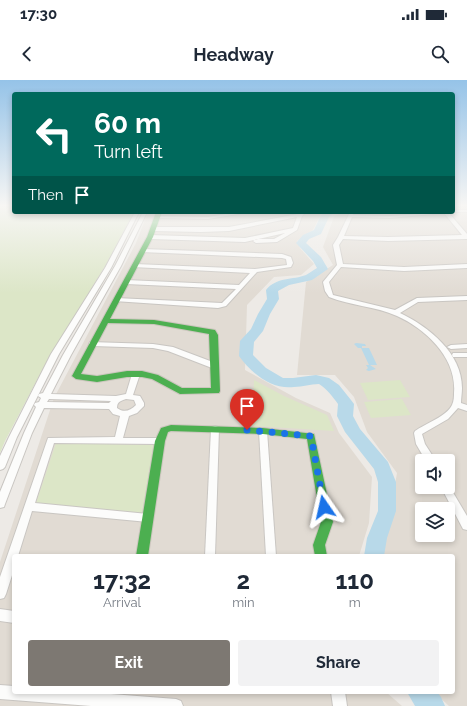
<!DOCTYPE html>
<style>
body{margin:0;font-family:Raleway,sans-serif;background:#f2f2f3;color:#1f2937;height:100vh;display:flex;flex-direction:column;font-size:15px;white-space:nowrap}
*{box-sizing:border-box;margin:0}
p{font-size:13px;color:#747a83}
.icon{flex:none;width:22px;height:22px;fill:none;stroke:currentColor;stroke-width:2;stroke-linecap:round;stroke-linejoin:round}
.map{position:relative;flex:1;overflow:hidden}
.side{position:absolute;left:12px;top:474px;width:443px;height:140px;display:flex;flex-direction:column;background:#fff;border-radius:4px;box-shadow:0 2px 6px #0003}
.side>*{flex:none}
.banner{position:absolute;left:12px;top:12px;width:443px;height:122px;border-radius:4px;box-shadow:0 2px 6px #0003;background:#00695c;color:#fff;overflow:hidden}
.tools{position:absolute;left:415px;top:374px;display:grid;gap:8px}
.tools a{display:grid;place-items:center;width:40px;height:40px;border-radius:4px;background:#fff;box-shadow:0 2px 6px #0003;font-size:20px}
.pin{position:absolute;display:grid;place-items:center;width:34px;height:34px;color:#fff;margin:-41px -17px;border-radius:50% 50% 50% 0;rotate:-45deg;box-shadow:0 0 4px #0007}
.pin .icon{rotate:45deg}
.me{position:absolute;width:44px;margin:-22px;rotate:349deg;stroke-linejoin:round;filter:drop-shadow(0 0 3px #0008)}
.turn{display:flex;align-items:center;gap:14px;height:84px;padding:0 16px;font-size:18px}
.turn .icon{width:52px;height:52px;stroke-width:2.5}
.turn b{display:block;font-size:28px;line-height:34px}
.then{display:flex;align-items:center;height:38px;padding:0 16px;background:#0003;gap:8px;font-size:15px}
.eta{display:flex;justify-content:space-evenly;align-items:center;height:68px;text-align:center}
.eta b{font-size:24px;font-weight:700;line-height:28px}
.cta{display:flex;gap:8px;margin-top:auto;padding:8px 16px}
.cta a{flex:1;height:46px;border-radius:4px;background:#7d7872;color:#fff;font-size:16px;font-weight:700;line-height:46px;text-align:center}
.cta a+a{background:#f2f2f3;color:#1f2937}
.status{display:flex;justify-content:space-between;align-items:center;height:28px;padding:0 20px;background:#fff;direction:ltr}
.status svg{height:11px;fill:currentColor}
header{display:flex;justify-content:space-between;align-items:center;height:52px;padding:0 16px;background:#fff;font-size:18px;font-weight:700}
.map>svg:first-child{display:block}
.residential{fill:#e1dbd3;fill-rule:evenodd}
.green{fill:#dce6c7}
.water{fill:#b8d9e9}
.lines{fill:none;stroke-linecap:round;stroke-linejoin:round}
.river{fill:#b8d9e9;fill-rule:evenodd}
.street-casing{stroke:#c9c6c2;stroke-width:2}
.fast-casing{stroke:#ccc6be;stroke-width:2}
.street{fill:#fcfcfb;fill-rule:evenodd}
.fast{fill:#4caf50;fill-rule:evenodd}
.route{stroke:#1a73e8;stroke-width:7;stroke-dasharray:0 12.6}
</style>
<div class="status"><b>17:30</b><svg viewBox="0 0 49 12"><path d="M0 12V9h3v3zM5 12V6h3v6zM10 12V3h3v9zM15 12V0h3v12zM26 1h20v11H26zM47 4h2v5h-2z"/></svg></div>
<header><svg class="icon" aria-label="back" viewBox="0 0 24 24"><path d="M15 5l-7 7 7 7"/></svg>Headway<svg class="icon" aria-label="search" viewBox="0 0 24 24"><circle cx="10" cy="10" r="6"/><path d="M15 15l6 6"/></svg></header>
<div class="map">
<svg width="467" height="626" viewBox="0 0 467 626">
<rect width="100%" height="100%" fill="#edeae6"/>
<!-- residential -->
<g class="residential">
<path d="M453,125h14v501h-18l-15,-14h19v-136h-70l14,-83 -30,-41 -13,-35 -19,-22h-38l9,-93 27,-17 -10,-18 11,-30 8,-5h111zM422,381h26v26h-26zM422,429h26v26h-26z"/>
<path d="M148,132h176l-3,2 -8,16 -16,11 3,7 14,16 -13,11 -27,2 -27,28 -2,65 51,28 34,15 9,20 33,44 -3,46 -10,33h-345v136h372l16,14h-402v-144l54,-164 82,-155z"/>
</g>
<!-- green -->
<g class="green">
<path d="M0,125h14v7h120l-27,51 -60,98 -42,80 -5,12z"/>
<path d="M254,300l30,16 43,19 7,16 -82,-5z"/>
<path d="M400,300l10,17 -42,3 -8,-17z"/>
<path d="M402,319l9,16 -40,3 -7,-16z"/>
<path d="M56,363l98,2 -12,69 -106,-11z"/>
</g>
<!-- water -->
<path class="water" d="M356,263l9,1 1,2h-4v2h7l8,17h-7l6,4 -7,2 -3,-1 2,-2 -2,-3h3l-8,-17h-3l-4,-4z"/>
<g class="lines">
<!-- river -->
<g class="river">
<path d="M324,132h11l-6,5 -8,17 -12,5 -3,4 15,14 7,12 -16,11 -23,5 -11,6 1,8 -9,15 -7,17 -9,11 -1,13 13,13 17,10h10l23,-3 13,3 10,7 12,15 3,4 -1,12 7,13 28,33 8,20v29l-9,27 -3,18h-20l3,-18 11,-27v-29l-4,-13 -29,-37 -8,-16 1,-12c-5,-7 -11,-15 -19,-20 -9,0 -16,3 -25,3 -22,3 -43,-14 -55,-31l1,-15 11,-12 7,-15 9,-15 -1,-9c10,-13 27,-10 40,-15 4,-2 7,-5 11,-7l-4,-7 -17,-18 7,-8 11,-5 7,-15z"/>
<path d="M407,612h30l4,5 4,9h-30z"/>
</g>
<!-- street casing -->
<g class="street-casing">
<g id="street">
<path d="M453,130h14v2h-16h2z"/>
<path d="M135,132h4l-28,56 -52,86 -42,83 -12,30 -2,2 -3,1v-14l9,-19 42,-83 54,-86z"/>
<path d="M143,132h4l-26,54 -50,89 -20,39 65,2 10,-2 6,-20 4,-2h3l1,2 -7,21 7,1 4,7v3l-7,7 -8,3 -6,22h37l3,1 1,2 -1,2 -3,1 -106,-1 -19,60 113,11 4,1 1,3 -1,3 -4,1 -116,-11 -14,45h-4v13l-8,25 -2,4 -4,1v-22l48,-139 67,-1 5,-21 -7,-2 -4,-5 -65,-1 -12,25 -27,71 -1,3 -4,1v-16l24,-59 12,-26 -2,-2 1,-2 4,-1 2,-4 -3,-2 1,-2 4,-1 20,-38 52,-89zM49,319l62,2 -2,2 -62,-1zM126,319l8,1 2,5c-6,6 -12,8 -19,3 0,-6 3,-7 9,-9z"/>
<path d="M238,132h12l-42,7 -51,-1 -2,-1 2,-1 51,1z"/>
<path d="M301,132l4,1 -3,3 -5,14 -20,12 -21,1 -3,-2 3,-2h18l11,-6 -40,9 -95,-3 -3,-2 3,-2 95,3 48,-10 4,-11 -68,14 -28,1 -48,-1 -3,-2 3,-2h76l69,-13z"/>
<path d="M350,132h4l-1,3 37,1 58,-4 19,22v5l-79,2 -45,-2 -4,6 4,19 61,3 63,-3v4l-63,3 -63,-4 -12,15 4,13 62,15 22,-12 50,-2v4l-49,2 -18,11c29,14 62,40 62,75 0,5 -1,10 -1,15l6,2v6l-9,-3 -10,11 -26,15 3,10 11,17h-10l-10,-17 -2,-11 1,-2c10,-7 32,-15 37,-26 2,-4 2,-9 2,-12 3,-35 -28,-64 -57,-77 -22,-10 -46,-10 -68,-19l-4,-6 -2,-9 14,-17 -4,-20 5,-8zM444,133l18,22 -74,2 -44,-1 8,-19 38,1z"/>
<path d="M143,169l139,5 9,3 2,6 -2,4 -34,5 -31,34 -8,2 -104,-7v-2l2,-1 106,5 14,-14 -110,-5 -3,-2 3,-2 113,5 11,-12 -117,-6v-2l2,-1 120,5 32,-4 -1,-6 -4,-1 -141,-6 -1,-1z"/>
<path d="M90,262l63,2 20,3 45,17 1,2 -1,2h-6l-44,-17 -15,-3 -60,-2 -4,-2z"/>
<path d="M467,264v4l-16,1 -4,-2 4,-2z"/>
<path d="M453,273h14v4h-14l-1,-2z"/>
<path d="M215,346l3,1 1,2 -4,127h-10l6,-127 1,-2z"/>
<path d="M263,348l3,1 1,2 9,125h-10l-7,-125 1,-2z"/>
<path d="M448,404l19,32v14l-4,-1 -22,-42h7z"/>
<path d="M0,529l14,2v12l-14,-2z"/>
<path d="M0,605l14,1v6h71l91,7 5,2 2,5h-92l-91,-7z"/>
<path d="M331,612h14l2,14h-14z"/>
</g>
</g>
<!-- fast casing -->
<g class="fast-casing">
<g id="fast">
<path d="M156,132h6l-9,25 -43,82 44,1 61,10 3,5 2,56 -1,2 -39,1 -28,-15 -10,-2h-15l-30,5 -21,-3 -4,-3 75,-139zM108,243l46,1 55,10 2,54h-29l-24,-13 -16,-4h-15l-30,5 -16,-2z"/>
<path d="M171,345l92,3 51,6 19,88 -8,23 2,11h-12l-2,-11 8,-23 -14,-83 -44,-5 -92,-3 -3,1 -3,9 -17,115h-12l19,-115 6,-13z"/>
</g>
</g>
<!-- street -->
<use href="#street" class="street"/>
<!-- fast -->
<use href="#fast" class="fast"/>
</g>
<!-- sky -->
<linearGradient id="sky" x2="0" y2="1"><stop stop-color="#95c3e8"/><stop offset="0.59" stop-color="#f7f6f4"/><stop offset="1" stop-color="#f7f6f4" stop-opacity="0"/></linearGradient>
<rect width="467" height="213" fill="url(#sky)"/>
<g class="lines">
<!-- route -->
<path class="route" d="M247,350l64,6 13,71"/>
</g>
</svg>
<div class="tools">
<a><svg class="icon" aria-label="sound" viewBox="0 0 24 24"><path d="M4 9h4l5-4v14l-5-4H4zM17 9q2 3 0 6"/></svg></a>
<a><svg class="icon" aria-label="layers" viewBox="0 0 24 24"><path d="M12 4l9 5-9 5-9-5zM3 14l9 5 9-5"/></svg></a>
</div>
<div class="pin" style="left:247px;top:350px;background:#d93025"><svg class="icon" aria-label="arrive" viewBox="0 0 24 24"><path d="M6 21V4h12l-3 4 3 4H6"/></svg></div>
<svg class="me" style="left:324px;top:427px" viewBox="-20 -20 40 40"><path d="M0-17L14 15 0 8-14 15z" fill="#1a73e8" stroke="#fff" stroke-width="4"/></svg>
<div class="banner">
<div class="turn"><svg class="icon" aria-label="left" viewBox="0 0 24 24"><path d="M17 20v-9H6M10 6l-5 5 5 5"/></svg><div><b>60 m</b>Turn left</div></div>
<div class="then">Then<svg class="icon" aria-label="arrive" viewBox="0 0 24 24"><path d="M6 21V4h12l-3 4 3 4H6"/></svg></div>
</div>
<section class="side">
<div class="eta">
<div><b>17:32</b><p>Arrival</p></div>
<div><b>2</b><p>min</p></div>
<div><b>110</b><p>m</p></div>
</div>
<div class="cta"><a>Exit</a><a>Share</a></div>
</section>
</div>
